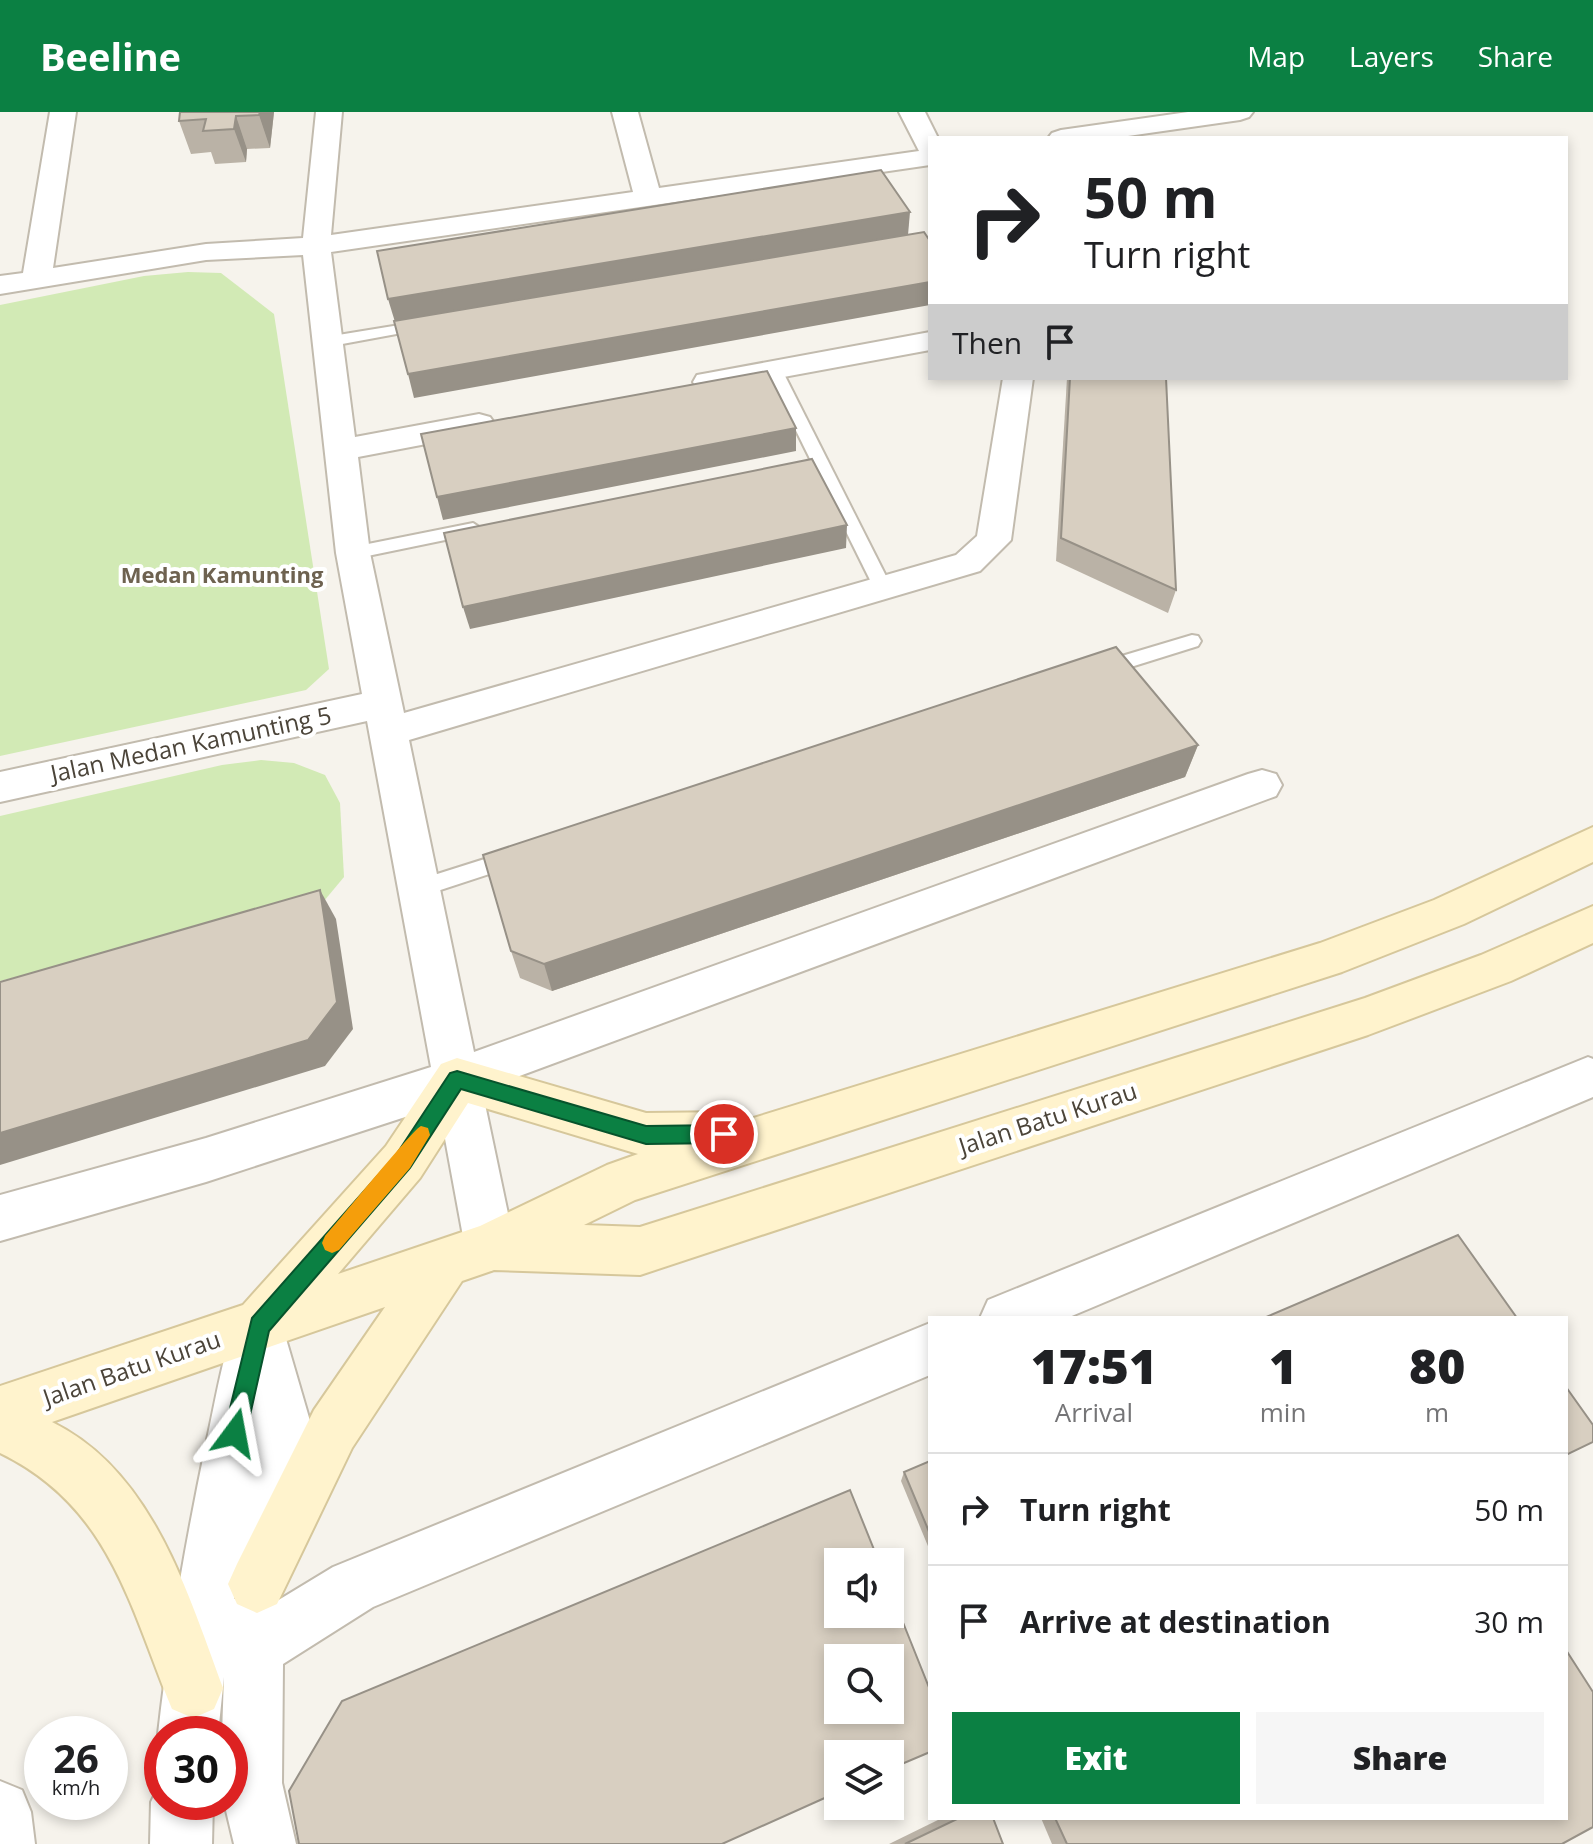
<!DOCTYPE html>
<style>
body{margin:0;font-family:"Open Sans",sans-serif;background:#f6f6f6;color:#202124;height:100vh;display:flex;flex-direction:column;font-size:30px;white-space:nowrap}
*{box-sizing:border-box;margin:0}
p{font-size:26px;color:#757577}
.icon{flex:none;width:44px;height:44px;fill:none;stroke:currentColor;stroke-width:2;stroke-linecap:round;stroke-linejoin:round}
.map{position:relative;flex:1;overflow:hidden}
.details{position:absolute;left:928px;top:1204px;width:640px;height:504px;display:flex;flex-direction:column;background:#fff;border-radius:0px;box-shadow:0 4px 12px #0003}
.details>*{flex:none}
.guide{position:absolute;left:928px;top:24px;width:640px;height:244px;border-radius:0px;box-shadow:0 4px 12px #0003;background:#fff;color:#202124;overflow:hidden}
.controls{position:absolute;left:824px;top:1436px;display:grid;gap:16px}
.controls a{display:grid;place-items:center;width:80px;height:80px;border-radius:0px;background:#fff;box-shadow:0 4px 12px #0003;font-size:40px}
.speed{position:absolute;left:24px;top:1604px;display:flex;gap:16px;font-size:40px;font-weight:700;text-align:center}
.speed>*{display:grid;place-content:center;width:104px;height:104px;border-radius:50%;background:#fff;box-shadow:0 4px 12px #0003;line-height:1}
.speed small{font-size:20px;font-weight:400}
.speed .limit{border:12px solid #d22;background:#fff;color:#111}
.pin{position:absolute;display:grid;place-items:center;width:68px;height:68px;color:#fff;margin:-34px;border:4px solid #fff;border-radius:50%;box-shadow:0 2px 8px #0007}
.me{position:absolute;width:88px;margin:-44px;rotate:13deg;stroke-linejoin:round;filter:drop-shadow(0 0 6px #0008)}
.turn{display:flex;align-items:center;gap:28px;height:168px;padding:0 24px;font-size:36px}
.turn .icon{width:104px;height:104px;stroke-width:2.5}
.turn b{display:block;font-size:56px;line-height:68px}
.then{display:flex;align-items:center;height:76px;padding:0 24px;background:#0003;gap:16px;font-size:30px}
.eta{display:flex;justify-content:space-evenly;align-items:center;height:136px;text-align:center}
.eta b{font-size:48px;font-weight:800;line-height:56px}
.action{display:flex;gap:16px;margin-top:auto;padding:16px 24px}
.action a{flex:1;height:92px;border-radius:0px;background:#0b8043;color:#fff;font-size:32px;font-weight:800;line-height:92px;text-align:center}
.action a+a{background:#f6f6f6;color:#202124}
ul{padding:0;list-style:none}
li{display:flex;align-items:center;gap:24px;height:112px;padding:0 24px;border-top:2px solid #e0e0e0}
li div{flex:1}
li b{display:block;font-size:30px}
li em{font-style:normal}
header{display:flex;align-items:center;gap:48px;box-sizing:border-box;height:112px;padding:0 40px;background:#0b8043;color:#fff}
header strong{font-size:38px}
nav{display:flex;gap:44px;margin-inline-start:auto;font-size:28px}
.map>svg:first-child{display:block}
.green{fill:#d2eab5}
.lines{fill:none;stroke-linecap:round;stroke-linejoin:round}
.service-casing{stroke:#c2bbae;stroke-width:4}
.minor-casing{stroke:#c2bbae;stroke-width:4}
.secondary-casing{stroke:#d6c79b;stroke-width:4}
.service{fill:#fff;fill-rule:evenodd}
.minor{fill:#fff;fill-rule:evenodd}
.secondary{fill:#fff3cd;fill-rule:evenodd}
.wall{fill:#bab2a6}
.shaded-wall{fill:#979187}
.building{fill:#d8cfc1;stroke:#979187;stroke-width:2;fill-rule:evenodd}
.route{fill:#0b8043;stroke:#07532c;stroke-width:2}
.slow{fill:#f59e0b}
.labels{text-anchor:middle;stroke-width:8;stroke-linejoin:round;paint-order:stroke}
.far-neighbourhood-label{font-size:22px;font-weight:bold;fill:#6e6250;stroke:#fff}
.street-label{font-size:24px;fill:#4b4439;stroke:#fff}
</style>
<header>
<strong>Beeline</strong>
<nav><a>Map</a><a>Layers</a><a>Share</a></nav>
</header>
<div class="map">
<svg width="1593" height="1732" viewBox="0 0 1593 1732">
<rect width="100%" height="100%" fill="#f6f3ec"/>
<!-- green -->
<g class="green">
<path d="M188,160l33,1 53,41 55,355 -23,21 -306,66v-451l144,-29z"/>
<path d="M261,648l33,3 31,12 15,28 4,74 -20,24 -324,80v-165l222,-51z"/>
</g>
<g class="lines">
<!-- service casing -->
<g class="service-casing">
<g id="service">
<path d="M424,209l5,1v6l-103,19 -8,-5 8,-5z"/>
<path d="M774,253l8,5 110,218 -3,4h-12l-3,-4 -108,-218z"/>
<path d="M473,411l9,6 -3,4 -126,26 -9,-6 9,-6z"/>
<path d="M1192,523l6,1 3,5 -3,5 -96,30 -9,-7 2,-5z"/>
<path d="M513,738l7,2 3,6 -3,6 -101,33 -7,-3 -4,-6 4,-6z"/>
</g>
</g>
<!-- minor casing -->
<g class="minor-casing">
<g id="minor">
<path d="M50,0h26l-23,156 153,-24 97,-6 13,-126h26l-11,123 302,-43 -21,-80h26l21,76 260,-37 -20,-39h26l13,26h-8v27l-599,87 24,185 124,-23 11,3 5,7 -5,7 -11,3 -121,23 12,96 34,160 552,-158 21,-19 26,-158h30l-22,162 -31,31 -571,169 65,312 774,-278 14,-4 14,4 6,11 -6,11 -794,294 33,157 -7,17 -18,7 -18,-7 -7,-17 -26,-141 -233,76 -206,59v-46l206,-57 225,-71 -64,-346 -367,81v-30l362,-78 -26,-141 -33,-298 -97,5 -206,34v-18l23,-3z"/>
<path d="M1188,0h65l-4,5 -9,3 -126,18h-66l4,-5 9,-3z"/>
<path d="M930,220v18l-222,41 -11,-2 -4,-7 4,-7 11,-2z"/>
<path d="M1588,945l5,2v38l-526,221h-87l8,-18z"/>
<path d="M259,1188l18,8 35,120 -21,122 -8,20 -20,8 -20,-8 -3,-8 -6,37 21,-10 20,9 2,3 56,-34 597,-244v52l-557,232 -90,57 -1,119 14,61h-62l-10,-42h6v-68h-8l2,-57 -6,57h-56v10l-4,-10c11,-98 28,-194 48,-290 10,-45 17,-94 35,-136z"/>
<path d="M162,1667v23h51l-1,42h-62l1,-42z"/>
<path d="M0,1669l22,9 9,22 4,32h-35z"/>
</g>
</g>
<!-- secondary casing -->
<g class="secondary-casing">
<path id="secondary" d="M1593,715v35l-129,62 -122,48 -707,228 -51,25 56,2 725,-229 116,-43 112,-49v37l-82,38 -143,54 -728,240 -146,-5 -32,11 -110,167 -75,156 -20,9 -20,-9 -9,-20 9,-20 77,-154 71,-103 -333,115c100,49 135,169 171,266l-9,21 -21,9 -21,-9c-42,-102 -62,-203 -172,-256v-67l243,-81 143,-159 55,-82 16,-6 189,55 83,-1 18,8 573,-177 114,-43zM468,991l170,51 -31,11 -127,61 -142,48 82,-96z"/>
</g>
<!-- service -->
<use href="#service" class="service"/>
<!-- minor -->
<use href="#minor" class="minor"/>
<!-- secondary -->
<use href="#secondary" class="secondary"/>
</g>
<!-- wall -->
<g class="wall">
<path d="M180,0h94l-4,36 -23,1 -1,13 -31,2 -4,-12 -20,2 -12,-33z"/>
<path d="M1067,266h99l10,212 -8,23 -112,-52z"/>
<path d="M1198,633l-13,32 -633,214 -32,-13 -9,-27z"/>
<path d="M930,1349v90l-29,-70 3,-9z"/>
<path d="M942,1706h51l10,26h-114z"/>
<path d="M1041,1706h525l-4,26h-510z"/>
</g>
<!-- shaded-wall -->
<g class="shaded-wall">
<path d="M260,0h14l-4,36 -11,-33z"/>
<path d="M236,4l11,33 -1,13 -12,-33z"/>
<path d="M910,100l-2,23 -513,87 -7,-23z"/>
<path d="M930,170v23l-516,93 -6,-24z"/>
<path d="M796,316v23l-353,69 -6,-23z"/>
<path d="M847,413l-1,23 -376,81 -7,-22z"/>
<path d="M1198,633l-13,32 -633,214 -8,-27z"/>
<path d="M320,778l16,29 17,110 -28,37 -325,99v-32z"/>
</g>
<!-- building -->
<g class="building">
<path d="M180,0h80l-1,3 -23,1 -2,13 -31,2 3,-12 -27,2z"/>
<path d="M881,58l29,42 -522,87 -11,-48z"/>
<path d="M924,120l6,9v41l-522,92 -14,-53z"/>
<path d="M767,259l29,57 -359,69 -16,-63z"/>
<path d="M1070,266h96l10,212 -115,-52z"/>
<path d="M812,347l35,66 -384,82 -19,-74z"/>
<path d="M1116,535l82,98 -654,219 -33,-13 -28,-96z"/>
<path d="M320,778l17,112 -29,38 -308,93v-151z"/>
<path d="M1458,1123l59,83h-253z"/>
<path d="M1566,1275l27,38v17l-27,13z"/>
<path d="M930,1349v73l-26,-62z"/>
<path d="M850,1378l29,72h-41v52h52v-24l40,100v62l-40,17v-15h-52v38l-116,52h-423l-10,-53 53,-90zM838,1546h52v52h-52z"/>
<path d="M1566,1538l27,42v135l-31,17h-495l-12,-26h511z"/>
<path d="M959,1706h34l10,26h-98z"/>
</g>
<!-- route -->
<path class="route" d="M457,959l189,55 78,-1 7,3 3,6 -3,7 -7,2 -78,1 -185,-55 -51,79 -141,163 -23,102 -3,8 -8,4 -8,-4 -3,-8 28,-115 144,-163 54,-82z"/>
<!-- slow -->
<path class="slow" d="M421,1014l7,2 2,7 -20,33 -71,82 -7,3 -7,-3 -3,-7 3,-7c13,-14 89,-108 96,-110z"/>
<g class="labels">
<!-- far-neighbourhood labels -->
<g class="far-neighbourhood-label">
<text x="222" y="471">Medan Kamunting</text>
</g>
<!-- street labels -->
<g class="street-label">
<text transform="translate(191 633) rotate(-12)" y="8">Jalan Medan Kamunting 5</text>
<text transform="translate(1048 1007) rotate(-18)" y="8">Jalan Batu Kurau</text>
<text transform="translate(132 1257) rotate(-19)" y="8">Jalan Batu Kurau</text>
</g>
</g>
</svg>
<div class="controls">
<a><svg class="icon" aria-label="sound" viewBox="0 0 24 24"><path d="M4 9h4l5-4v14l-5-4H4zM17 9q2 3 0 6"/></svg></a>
<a><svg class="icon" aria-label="search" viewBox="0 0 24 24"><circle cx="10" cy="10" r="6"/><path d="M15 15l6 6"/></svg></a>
<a><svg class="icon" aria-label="layers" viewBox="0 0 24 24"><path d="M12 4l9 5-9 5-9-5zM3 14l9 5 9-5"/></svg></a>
</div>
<div class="speed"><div>26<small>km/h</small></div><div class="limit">30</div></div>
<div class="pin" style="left:724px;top:1022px;background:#d93025"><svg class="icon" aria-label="arrive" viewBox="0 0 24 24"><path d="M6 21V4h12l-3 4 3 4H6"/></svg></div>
<svg class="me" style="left:235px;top:1321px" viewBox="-20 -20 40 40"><path d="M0-17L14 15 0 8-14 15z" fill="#0b8043" stroke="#fff" stroke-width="4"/></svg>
<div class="guide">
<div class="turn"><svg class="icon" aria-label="right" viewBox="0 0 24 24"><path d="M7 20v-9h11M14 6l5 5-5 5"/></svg><div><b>50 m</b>Turn right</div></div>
<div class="then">Then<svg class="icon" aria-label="arrive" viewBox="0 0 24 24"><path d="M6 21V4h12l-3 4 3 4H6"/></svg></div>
</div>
<section class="details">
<div class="eta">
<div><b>17:51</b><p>Arrival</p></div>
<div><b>1</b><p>min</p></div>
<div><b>80</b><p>m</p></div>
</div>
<ul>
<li><svg class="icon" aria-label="right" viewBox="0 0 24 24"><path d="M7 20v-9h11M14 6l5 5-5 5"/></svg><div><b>Turn right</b></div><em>50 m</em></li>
<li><svg class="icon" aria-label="arrive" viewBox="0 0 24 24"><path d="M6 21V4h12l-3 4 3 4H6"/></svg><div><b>Arrive at destination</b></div><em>30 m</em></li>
</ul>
<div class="action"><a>Exit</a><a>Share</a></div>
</section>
</div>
